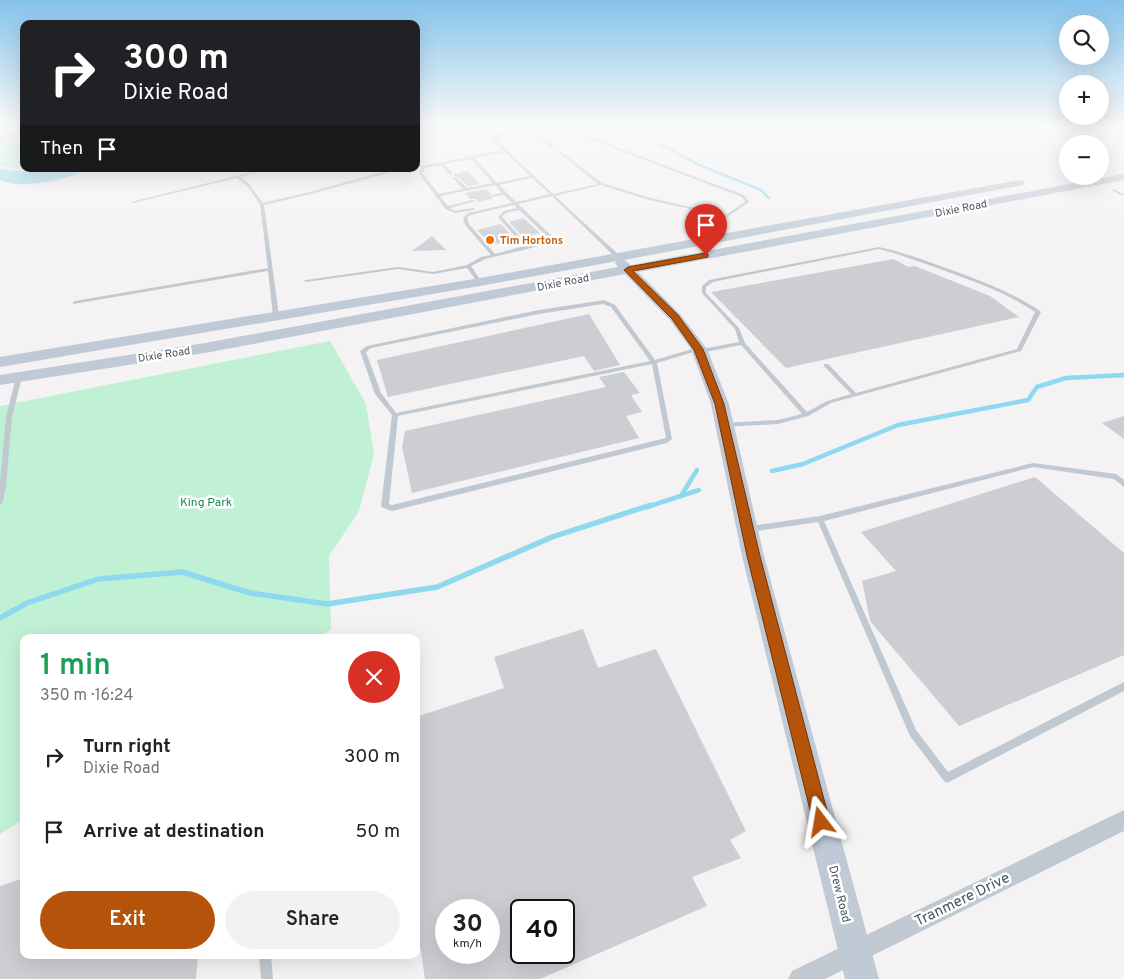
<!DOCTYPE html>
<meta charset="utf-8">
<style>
body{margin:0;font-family:Overpass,sans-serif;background:#f2f2f2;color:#222;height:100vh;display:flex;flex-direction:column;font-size:19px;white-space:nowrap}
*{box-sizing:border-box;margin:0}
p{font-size:16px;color:#767676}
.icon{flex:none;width:28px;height:28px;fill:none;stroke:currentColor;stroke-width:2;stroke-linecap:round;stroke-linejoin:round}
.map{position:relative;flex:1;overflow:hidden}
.side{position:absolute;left:20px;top:634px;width:400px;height:325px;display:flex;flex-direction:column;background:#fff;border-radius:10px;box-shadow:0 5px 20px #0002}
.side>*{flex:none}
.top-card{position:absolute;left:20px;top:20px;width:400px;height:152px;border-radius:10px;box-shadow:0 5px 20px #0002;background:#202124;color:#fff;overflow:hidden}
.buttons{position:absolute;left:1059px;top:15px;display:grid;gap:10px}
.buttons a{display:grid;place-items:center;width:50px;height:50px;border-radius:50%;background:#fff;box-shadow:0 5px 20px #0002;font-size:25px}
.speed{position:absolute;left:435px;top:899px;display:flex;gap:10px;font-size:25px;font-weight:700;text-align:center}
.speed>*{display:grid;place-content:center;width:65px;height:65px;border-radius:50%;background:#fff;box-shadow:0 5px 20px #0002;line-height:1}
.speed small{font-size:12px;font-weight:400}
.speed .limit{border:2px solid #111;border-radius:8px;background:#fff;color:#111}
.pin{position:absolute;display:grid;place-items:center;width:42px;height:42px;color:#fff;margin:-51px -21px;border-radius:50% 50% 50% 0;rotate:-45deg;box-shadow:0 0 5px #0007}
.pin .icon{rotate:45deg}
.me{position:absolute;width:55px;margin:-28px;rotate:346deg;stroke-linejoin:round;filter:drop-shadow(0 0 4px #0008)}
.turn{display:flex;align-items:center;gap:18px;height:105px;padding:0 20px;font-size:22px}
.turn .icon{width:65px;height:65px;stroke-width:2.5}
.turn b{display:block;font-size:35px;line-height:42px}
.then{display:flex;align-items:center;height:48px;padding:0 20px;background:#0003;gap:10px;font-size:19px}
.round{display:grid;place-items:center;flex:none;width:52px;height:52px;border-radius:26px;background:#f2f2f2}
.headline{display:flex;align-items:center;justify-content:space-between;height:85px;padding:0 20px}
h1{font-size:30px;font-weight:600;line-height:38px;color:#1e9e55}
.cta{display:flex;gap:10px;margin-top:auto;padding:10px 20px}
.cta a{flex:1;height:58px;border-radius:30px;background:#b45309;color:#fff;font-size:20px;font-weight:600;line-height:58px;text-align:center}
.cta a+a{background:#f2f2f2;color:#222}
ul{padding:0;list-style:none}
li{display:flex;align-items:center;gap:15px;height:75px;padding:0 20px}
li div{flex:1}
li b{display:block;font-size:19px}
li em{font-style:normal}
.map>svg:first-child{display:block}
.green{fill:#c1f1d5}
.water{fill:#8ed9ef}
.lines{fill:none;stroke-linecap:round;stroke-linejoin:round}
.stream-far2{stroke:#8ed9ef;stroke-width:2.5}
.stream-far1{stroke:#8ed9ef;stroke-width:4.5}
.stream{stroke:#8ed9ef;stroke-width:5.5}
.river{fill:#8ed9ef;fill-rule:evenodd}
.building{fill:#ccced4;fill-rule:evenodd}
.path{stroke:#78d0a6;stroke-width:2;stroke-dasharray:2 1;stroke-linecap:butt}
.lane{fill:#c0c9d1;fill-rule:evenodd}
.street{fill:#c0c9d1;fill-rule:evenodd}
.secondary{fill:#c0cad6;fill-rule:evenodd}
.route{fill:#b45309;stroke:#753606}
.food-dot{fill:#e8710a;stroke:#fff;stroke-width:2}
.labels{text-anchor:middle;stroke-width:5;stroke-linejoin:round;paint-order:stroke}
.far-street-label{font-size:11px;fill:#495560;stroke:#fff}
.far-food-label{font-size:11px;font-weight:bold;fill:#c56008;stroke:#fff;text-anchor:start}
.park-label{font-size:12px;fill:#16864f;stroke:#fff}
.street-label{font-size:12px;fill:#495560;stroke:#fff}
.near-street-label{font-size:15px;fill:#495560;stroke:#fff}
</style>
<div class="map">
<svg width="1124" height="979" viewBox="0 0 1124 979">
<rect width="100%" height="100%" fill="#f4f2f2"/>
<!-- green -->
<g class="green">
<path d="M0,124h24v45h6l-4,1 -26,-4z"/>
<path d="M330,341l36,63 8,50 -15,57 -30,45 2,73 -13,9h-294v181l-24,15v-428z"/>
</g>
<!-- water -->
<path class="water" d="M0,169c28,5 55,0 83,0l-41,10 -42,1z"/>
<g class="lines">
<!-- stream-far2 -->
<path class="stream-far2" d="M661,145l41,21 59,24 8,8"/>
<!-- stream-far1 -->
<g class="stream-far1">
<path d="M772,471l31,-7 95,-39 130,-25 9,-13 29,-9 58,-3"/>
<path d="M681,496l16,-26"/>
<path d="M647,507l52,-17"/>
</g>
<!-- stream -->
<path class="stream" d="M0,618l27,-15 71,-24 84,-7 68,21 77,11 110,-17 115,-50 99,-32"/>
<!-- river -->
<path class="river" d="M0,169l13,4 15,2 31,-6h24c-6,9 -45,15 -56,15 -9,1 -19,-1 -27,-4z"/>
</g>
<!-- building -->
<g class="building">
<path d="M467,171l13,13 -12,2 -12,-10h-2v-2z"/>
<path d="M486,189l5,5 1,5 -15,3 -1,-3h-6l-5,-6z"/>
<path d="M524,218l6,6 10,9 -17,4 -14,-15z"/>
<path d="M501,224l14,15 -24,6 -14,-15z"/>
<path d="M432,236l14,14 -34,1z"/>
<path d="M894,259l14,8 7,-1 75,30 29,21 -233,51 -75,-76z"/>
<path d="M589,314l31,51 -26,6 -10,-15 -196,41 -11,-37z"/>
<path d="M624,372l16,21 -9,2 11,17 -16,4 13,22 -227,55 -10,-46 3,-16 201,-44 -7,-10z"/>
<path d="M1124,416v23l-22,-16z"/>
<path d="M1035,477l89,76v102l-165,71 -89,-105 -8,-40 34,-10 -35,-39z"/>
<path d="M583,629l15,39 58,-19 90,182 -16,9 11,18 -49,19 15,29 -167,73h-115l-9,-60v-202l88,-29 -10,-31zM446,910h43v42h-43zM521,910h43v42h-43z"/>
<path d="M24,878v77h174l-2,24h-196v-93z"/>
</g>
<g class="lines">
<!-- path -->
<g class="path">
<path d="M0,137l24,-4"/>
<path d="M1113,190l11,5"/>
</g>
<!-- lane -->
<g class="lane">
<path d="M538,124h6l-14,4 23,17v2h-2l-24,-18 -26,7 -6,3 58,55 45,-10 -40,-32 1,-2 43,33 49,15 75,17 19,-13 -3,-5 -192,-73h5l189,71 5,7 -22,15 -78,-17 -48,-15 -46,11 63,58v2h-4l-62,-60 -34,8 36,34v1l-2,4 -67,16 -14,7 11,16v1h-4l-11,-15 -34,6 -35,-5 -92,13 -2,-1 2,-1 92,-13 35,5 34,-7 14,-8 10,-2 -26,-30 -2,-7 5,-5 44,-10 -8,-8 -12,2v-2l10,-2 -7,-8 -55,11 8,10 25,-6 2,1 -25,7 5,3 18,-3 2,1 -1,1 -19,3 -10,-4 -9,-13 -17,-22 3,-7 -6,-2v-2l8,3 79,-16 -11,-10v-2l7,-4zM505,152l25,24 -33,7 -23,-25zM471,159l22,24 -26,5 -12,-11 -2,1 10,11 -24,5 -17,-21 3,-5 16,-3 9,10h2v-2l-8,-9zM532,178l18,16 -34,8 -17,-17zM514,205l3,3 -13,3 -6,6 26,29 -29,8 -26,-30 -2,-6 3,-3zM519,210l31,29 -2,2 -20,4 -26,-28 4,-4z"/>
<path d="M264,169h5l-28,8 8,7 14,19 50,-12 73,-20 1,-2h4l-3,4 -73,20 -51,12 15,111 -1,1h-4l-1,-1 -5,-45 -195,33v-2l2,-1 193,-33 -8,-64 -13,-18 -10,-8 -104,25 -2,-1z"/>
<path d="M879,247c24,5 47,14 70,22 32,12 63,23 91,42l1,1 -20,39 -190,52 -23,13 -30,8 -54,3h-2l-1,-2 1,-2 56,-3 24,-6 -61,-69 -41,8 -3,-2 -40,12 15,76 -5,4 -275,68 -9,-3 -2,-2 11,-91 -17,-21 -15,-43 7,-5 172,-36 65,-10 11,5 40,55 44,-13 3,2 37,-7 -4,-13 -33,-36v-7l7,-6zM879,249c23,6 44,14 66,22 31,11 62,22 90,41l-18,37 -161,44 -28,-29h-4v2l27,28 -24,7 -20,11 -62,-69 -6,-15 -33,-35v-6l7,-5zM603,304l8,3 39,54 -254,52 -15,-20 -15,-41 5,-4 168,-34zM652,364l14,74 -274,67 -3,-1 9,-88z"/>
<path d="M19,375l3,2 -10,40 -6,70 -3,14 -1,2 -2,1v-22l6,-65 10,-40z"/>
<path d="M1033,463l83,11 8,6v7l-10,-8 -81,-12 -209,54 92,209 32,42 176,-90v9l-177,92 -3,-2 -34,-45 -92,-214 -68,10 -3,-1 -1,-2 1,-2 3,-1 70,-10z"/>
<path d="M259,955h12l2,24h-12z"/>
</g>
<!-- street -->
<path class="street" d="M1124,810v21l-299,148h-37l4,-8z"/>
<!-- secondary -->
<path class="secondary" d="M1124,174v6l-486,92 42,42 27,35 22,55 35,152 115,423h-34l-103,-423 -31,-152 -20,-55 -21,-29 -45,-46 -420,79 -205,32v-10l205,-32 413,-76 -3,-4 2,-2 -137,25 -480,81v-10l480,-79 539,-98 4,1 2,2 -2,2 -399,75 7,5z"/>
</g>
<!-- sky -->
<linearGradient id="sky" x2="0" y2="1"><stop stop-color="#84c3eb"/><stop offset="0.48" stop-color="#faf9f9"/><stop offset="1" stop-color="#faf9f9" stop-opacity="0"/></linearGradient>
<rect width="1124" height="261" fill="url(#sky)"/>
<!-- route -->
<path class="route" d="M706,253l2,1v3l-75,14 45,44 25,34 21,55 36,152 70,266 -3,6 -6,3 -6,-3 -2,-6 -66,-266 -32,-152 -21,-54 -22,-31 -48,-49 4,-3z"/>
<!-- markers -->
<circle class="food-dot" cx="490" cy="240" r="5"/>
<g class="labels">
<!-- far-street labels -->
<g class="far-street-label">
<text transform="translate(961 208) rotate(-11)" y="4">Dixie Road</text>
<text transform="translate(563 282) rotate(-11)" y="4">Dixie Road</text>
<text transform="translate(164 354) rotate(-9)" y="4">Dixie Road</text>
</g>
<!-- far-food labels -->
<g class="far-food-label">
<text x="500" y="244">Tim Hortons</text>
</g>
<!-- park labels -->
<g class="park-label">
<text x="206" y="506">King Park</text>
</g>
<!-- street labels -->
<g class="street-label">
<text transform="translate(840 894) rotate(76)" y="4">Drew Road</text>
</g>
<!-- near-street labels -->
<g class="near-street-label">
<text transform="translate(962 899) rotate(-26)" y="5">Tranmere Drive</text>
</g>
</g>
</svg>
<div class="buttons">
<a><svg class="icon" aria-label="search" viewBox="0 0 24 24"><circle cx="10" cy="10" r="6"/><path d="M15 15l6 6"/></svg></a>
<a>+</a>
<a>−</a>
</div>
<div class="speed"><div>30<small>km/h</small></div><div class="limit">40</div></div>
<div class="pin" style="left:706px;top:255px;background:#d93025"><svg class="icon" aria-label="arrive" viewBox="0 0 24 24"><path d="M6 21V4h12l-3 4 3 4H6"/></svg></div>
<svg class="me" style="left:821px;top:822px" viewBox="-20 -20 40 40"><path d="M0-17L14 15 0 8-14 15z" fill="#b45309" stroke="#fff" stroke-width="4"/></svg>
<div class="top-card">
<div class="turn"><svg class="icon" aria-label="right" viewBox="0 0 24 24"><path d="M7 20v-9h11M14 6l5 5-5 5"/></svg><div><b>300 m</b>Dixie Road</div></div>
<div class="then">Then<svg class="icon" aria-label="arrive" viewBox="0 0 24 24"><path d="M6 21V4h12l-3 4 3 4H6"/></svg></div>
</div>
<section class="side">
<div class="headline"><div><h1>1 min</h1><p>350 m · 16:24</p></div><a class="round" style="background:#d93025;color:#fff"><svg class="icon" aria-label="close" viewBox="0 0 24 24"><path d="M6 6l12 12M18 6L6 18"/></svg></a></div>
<ul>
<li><svg class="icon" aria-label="right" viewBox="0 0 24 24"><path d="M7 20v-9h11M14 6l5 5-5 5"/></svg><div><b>Turn right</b><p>Dixie Road</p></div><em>300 m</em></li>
<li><svg class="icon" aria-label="arrive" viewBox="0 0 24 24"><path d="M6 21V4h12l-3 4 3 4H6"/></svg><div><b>Arrive at destination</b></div><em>50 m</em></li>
</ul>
<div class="cta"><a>Exit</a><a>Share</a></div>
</section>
</div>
